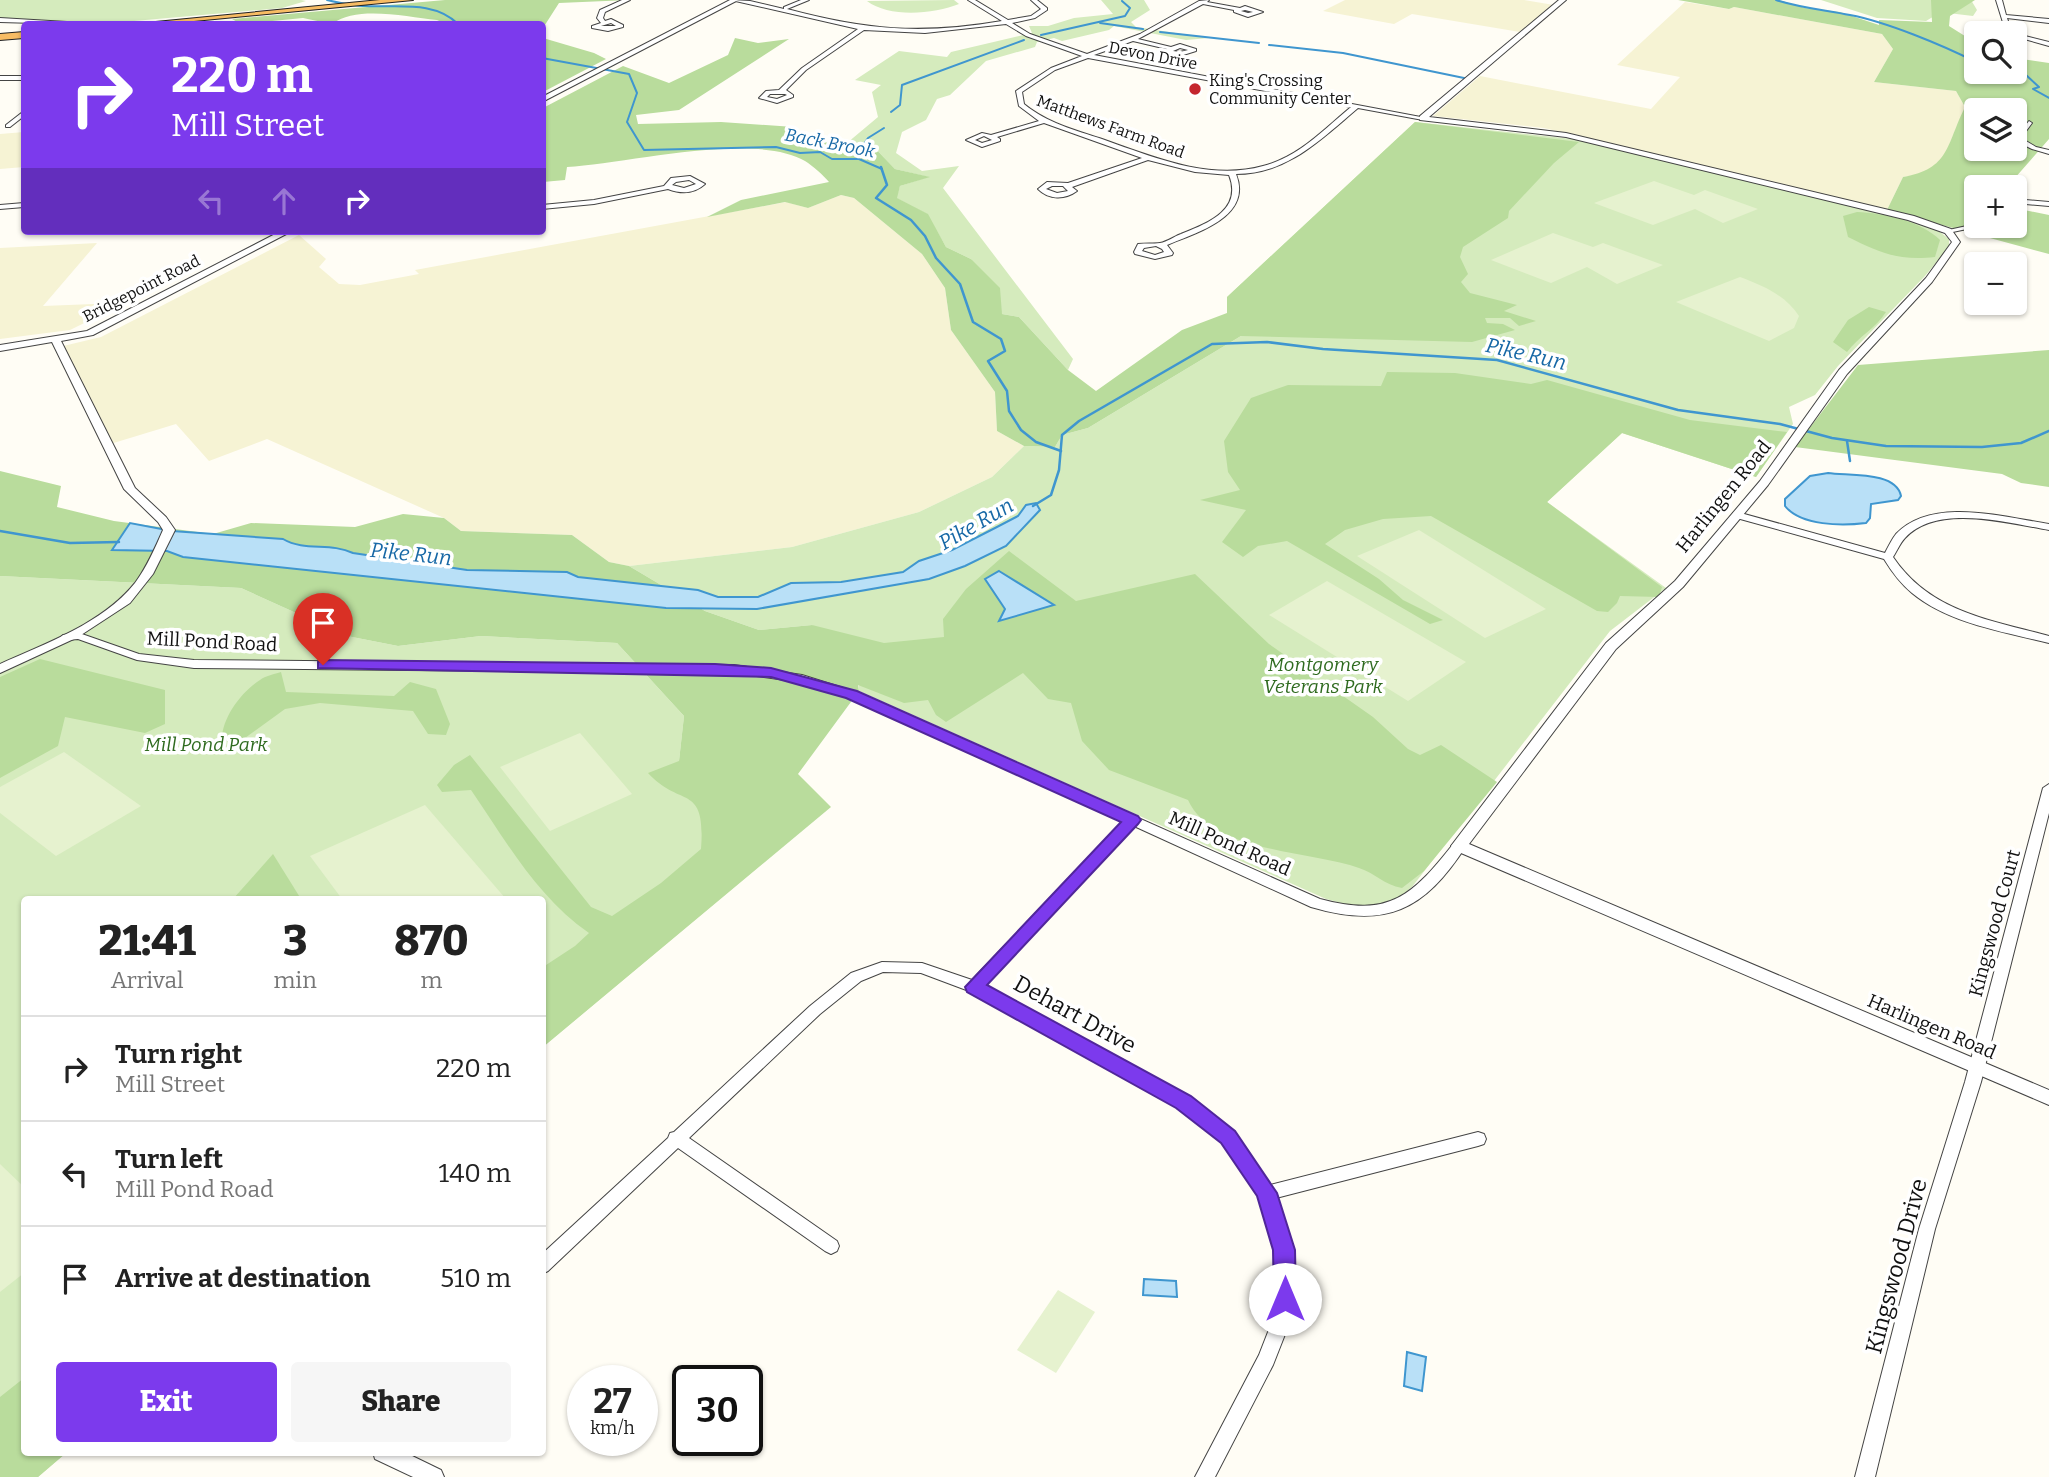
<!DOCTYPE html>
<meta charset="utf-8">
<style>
body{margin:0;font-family:Bitter,serif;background:#f6f6f6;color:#222;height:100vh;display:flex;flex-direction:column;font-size:26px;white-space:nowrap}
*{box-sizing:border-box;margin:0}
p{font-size:23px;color:#767676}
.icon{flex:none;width:38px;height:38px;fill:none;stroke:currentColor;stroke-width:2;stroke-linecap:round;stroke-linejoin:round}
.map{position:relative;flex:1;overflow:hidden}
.drawer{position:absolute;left:21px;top:896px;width:525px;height:560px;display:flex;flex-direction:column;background:#fff;border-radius:7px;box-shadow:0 2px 5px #0004}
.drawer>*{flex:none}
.guide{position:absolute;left:21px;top:21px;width:525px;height:214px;border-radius:7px;box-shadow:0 2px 5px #0004;background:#7c3aed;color:#fff;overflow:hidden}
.buttons{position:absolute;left:1964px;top:21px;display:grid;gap:14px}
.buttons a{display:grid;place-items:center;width:63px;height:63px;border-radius:7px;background:#fff;box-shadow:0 2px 5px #0004;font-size:35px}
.speed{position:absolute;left:567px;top:1365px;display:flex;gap:14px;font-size:35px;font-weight:700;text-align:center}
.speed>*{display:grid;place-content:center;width:91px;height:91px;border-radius:50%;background:#fff;box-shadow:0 2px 5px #0004;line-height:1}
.speed small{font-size:18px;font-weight:400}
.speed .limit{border:4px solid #111;border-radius:10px;background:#fff;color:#111}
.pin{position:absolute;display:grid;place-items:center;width:60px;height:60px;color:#fff;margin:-72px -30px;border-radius:50% 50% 50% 0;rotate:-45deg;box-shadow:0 0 7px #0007}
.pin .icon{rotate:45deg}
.me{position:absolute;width:77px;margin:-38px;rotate:0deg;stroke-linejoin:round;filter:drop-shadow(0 0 5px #0008)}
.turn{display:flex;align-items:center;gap:24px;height:147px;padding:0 35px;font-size:32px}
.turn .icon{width:91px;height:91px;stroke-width:2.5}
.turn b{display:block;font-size:49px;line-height:60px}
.lanes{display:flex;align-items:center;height:66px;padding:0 35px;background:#0003;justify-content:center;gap:35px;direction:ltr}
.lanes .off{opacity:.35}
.eta{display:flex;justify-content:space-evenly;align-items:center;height:119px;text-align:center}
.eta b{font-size:42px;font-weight:800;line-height:49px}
.button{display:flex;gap:14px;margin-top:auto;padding:14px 35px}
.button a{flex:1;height:80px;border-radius:7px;background:#7c3aed;color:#fff;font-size:28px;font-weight:800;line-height:80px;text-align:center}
.button a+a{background:#f6f6f6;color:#222}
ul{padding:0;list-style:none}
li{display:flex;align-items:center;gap:21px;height:105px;padding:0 35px;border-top:2px solid #e0e0e0}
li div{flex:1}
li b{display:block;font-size:26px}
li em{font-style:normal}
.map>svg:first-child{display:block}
.farmland{fill:#f6f3d4}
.green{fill:#d5ebbd}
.forest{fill:#b9dc9c;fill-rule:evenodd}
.pitch{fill:#e6f2cf}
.water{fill:#b9e0f7;stroke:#3f96cf;stroke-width:2}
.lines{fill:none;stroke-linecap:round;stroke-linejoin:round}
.stream-far1{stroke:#3f96cf;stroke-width:2}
.stream{stroke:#3f96cf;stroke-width:2.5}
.minor-casing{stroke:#444;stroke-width:2}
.tertiary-casing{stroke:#444;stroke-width:2}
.trunk-casing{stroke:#222;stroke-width:2}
.minor{fill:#fff;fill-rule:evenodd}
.tertiary{fill:#fff;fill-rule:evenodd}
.trunk{fill:#f7bc64;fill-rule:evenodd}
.route{fill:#7c3aed;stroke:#51269a;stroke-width:2}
.poi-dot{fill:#c4262e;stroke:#fff;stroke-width:2.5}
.labels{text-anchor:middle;stroke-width:7;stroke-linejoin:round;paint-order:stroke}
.far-street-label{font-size:16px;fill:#111;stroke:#fff}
.far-poi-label{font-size:16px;fill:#111;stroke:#fff;text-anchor:start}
.far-water-label{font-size:18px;font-style:italic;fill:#1768a6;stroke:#fff}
.street-label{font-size:19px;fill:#111;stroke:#fff}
.park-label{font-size:19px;font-style:italic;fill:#2f6b1f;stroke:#fff}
.water-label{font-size:21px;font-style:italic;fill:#1768a6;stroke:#fff}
.near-street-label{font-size:23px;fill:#111;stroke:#fff}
</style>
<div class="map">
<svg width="2049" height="1477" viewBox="0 0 2049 1477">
<rect width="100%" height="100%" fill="#fffdf5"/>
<!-- farmland -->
<g class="farmland">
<path d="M1345,0h179l30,5 -34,27 -108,-18 -18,10 -71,-13z"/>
<path d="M1685,2l44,7 5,-2 148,27 11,15 -19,33 82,9 9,16 -20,48 -18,18 -24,4 -16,33 -343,-82 -111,-12 47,-40 171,33 29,-32 -63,-12z"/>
<path d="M24,132v35l-24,2v-35z"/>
<path d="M841,195l13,3 68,56 23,34 6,42 44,62 2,39 27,15 -32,31 -73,35 -127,35 -163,19 -20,-4 -37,-27 -111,-4 -17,-13 -177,-79 -58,22 -33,-37 -69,21 -48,-98 42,-10 198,-102 27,24 -7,8 20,17 21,1 59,-11 -4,-4 371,-68 22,6z"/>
<path d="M97,243l-54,63 76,-3 71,-38 9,2 -129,63 -70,9v-91z"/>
</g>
<!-- green -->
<g class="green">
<path d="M0,0h301l5,1 -24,7 -182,16 -100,-5z"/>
<path d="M954,0l5,4c-25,10 -70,14 -92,-3z"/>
<path d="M1101,0h43l6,10 -19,12 5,5 73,11 -23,2 -72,-14 -5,4 -47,11 -8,-3 -17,4 -2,5 -49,14 -36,34 -13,4 -11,21 -24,12 -6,21 26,18 37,-5 -16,22 130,171 -5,11 -49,-53 -17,-3 -31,-55 -25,-12 -19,-33 -31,-16 4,-12 28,-9 -33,-8 -25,-26h-23l31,-26 -6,-25 9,-7 -26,-5 44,-29 48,6 4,-5 81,-19 -3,-7h19l26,-8 39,-4z"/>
<path d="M1821,0h150l6,10 -4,6 -25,-3 -12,2 -10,6 -49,-3z"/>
<path d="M1415,122l158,17 324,77 39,13 13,10v8l-24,29 -87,90 -23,29 -26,12 4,17 -37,53 -134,-44 -75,69 119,86 -56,43 -198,256 -12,10 -21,8 -26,1 -27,-7 -467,-208 -3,-27 -44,-39 -53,5 -54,-19 -76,-45 163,-19 127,-35 73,-35 32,-31 31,1 7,-12 26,-7 153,-92 -14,-39z"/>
<path d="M0,576l241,12 106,48 51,10 83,-10 136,7 67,73 -5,45 84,102 -220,184 -1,-147h-518v552l42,1 -28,24h-38z"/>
</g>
<!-- forest -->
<g class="forest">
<path d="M445,0h184l-70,3 -16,25 -1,-4h-96l-9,-4c-31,-3 -80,-15 -105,4l-29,-6 -62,6 -9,-5z"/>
<path d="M1678,0h101l26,8 35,4 39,13v-5l53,2 -1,-22h44l-25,16 -1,10 27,17v29h38v-14l35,5v76l-42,48h-31v39h38v-18l35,7v39l-162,-44 16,-33c47,-8 43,-32 62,-70l-9,-16 -82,-9 19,-33 -11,-15 -148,-27 -5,2zM1976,110h38v39h-38z"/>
<path d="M543,38l51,15 12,6 -63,33z"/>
<path d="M735,38l23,5 31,-4 -110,71 -43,5 2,9 83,-2 73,5 12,13 64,3 25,26 35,8 -30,9 -3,12 31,16 18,33 25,12 29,29 2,26 17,3 49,53 28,21 86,-61 45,-17v-16l188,-175 164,20 -25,21 -45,48 -1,7 -45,29 -3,10 8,17 -7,8 9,11 47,12 -13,6 32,10 -17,5 -9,-8h-25l2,5 16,1 12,6 -43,12 -231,-6 -153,92 -26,7 -7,12 -31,-1 -27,-15 -2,-39 -44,-62 -6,-42 -23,-34 -68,-56 -13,-3 -33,13 -23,-6 -78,15 34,-17 88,-18c-6,-7 -16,-16 -24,-21 -51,-30 -179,3 -238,6l-2,13 -22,2v-74l80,-42 46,17 59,-28z"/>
<path d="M1857,212c26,1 64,9 83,28l-5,17c-36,4 -55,-4 -87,-20l-5,-21z"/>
<path d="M1869,307l17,5c-11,17 -27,24 -39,40l-14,-10 15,-22z"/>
<path d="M2049,350v137l-28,-4 -19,-9 -207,-27 63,-82z"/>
<path d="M1387,372l68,1 76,11 16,-4 143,40 97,12 -31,45 -134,-44 -75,69 115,85 -3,10 -39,-1 -3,7 -9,9 -11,-1 -166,-95 -48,3 -38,11 -20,14 54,35 24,21 40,20 -13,4 -143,-83 -29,5 -15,11 -21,-15 24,-32 -46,-10 40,-10 -12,-18 -4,-31 27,-43 37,-13 93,1z"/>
<path d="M0,471l61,15 -4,21 57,14 99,13 38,-11 104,4 48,-13 41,4 17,13 111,4 37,27 20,4 76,45 54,19 53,-5 72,18 60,-6 -1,-18 23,-30 43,-38 67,50 119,-27 74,70 104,73 35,32 12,6 21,-10 56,37 -73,89 -22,17c-18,-3 -27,-15 -43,-20 -49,-17 -148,-16 -171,-68l-79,-30 -27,-29 -11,-38 -23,-4 -25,-26 -77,49 -10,-7 -8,-15 -24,3 -46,-18 1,6 -61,83 33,33 -288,240v-80l32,-21 14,-13c-52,-36 -83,-92 -118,-143l-29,2 -5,-7 17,-20 16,-10 121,152 21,9 49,-33 40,-34c5,-67 -20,-40 -53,-76l31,-12 5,-45 -67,-73 -136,-7 -83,10 -51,-10 -106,-48 -241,-12z"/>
<path d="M40,659l125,31v34l-20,9 -80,-16 -7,29 -58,32v-101z"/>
<path d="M281,672l5,20 108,4 16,-14 26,7 14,35 -4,11 -18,-1 -15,-23 -93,-8 -35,6 -47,34 -16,-2c-1,-22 19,-49 38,-61 5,-4 15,-6 21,-8z"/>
<path d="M273,854l28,45h-68z"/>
<path d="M24,1378v74l42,1 -28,24h-38v-80z"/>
</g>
<!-- pitch -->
<g class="pitch">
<path d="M1654,181l40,14 11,-5 53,19 -35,14 -28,-14 -42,16 -59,-22z"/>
<path d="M1553,233l40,14 10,-4 60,22 -46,19 -30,-17 -36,16 -60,-23z"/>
<path d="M1740,277c24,9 45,18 59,39l-5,12 -25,13 -93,-39z"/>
<path d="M1419,530l127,79 -61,29 -128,-82z"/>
<path d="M1327,581l139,81 -58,39 -139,-86z"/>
<path d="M580,733l52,61 -82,37 -50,-64z"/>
<path d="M64,752l77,54 -85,50 -56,-43v-26z"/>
<path d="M425,805l81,94h-164l-32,-43z"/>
<path d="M0,1164l24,23v86l-24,19z"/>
<path d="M1058,1290l37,22 -39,61 -39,-23z"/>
</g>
<!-- water -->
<g class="water">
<path d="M1828,473c21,3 68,-2 73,23l-3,4 -27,4 -1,14 -4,5c-24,3 -65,3 -81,-17v-7l25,-23z"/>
<path d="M1036,503l4,7 -34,36 -41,20 -36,13 -172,30 -91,-1 -483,-51 -16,-6 -55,-1 18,-27 42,8 111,8c22,13 47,3 70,14l114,17 100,2 11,5 120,13 20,7h40l33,-14 50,-1 62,-10 16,-11 33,-11 43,-22 23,-12 8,-11z"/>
<path d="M999,571l55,34 -55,16 6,-12 -20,-30z"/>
<path d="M1144,1279l32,2 1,16 -34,-2z"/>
<path d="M1407,1352l19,5 -4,34 -18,-5z"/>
</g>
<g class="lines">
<!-- stream-far1 -->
<g class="stream-far1">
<path d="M327,0c13,3 26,6 39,6 31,2 68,-6 92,18"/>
<path d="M1776,0c25,8 49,10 74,15 37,7 92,30 126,47"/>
<path d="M1100,23l43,6"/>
<path d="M1160,32l99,11"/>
<path d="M1041,35l84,-19 5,-8 -8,-7"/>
<path d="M1269,45l74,8 121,25"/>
<path d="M542,58l87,16 8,19 -10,29 17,28 132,-3 24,6 20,-1 12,7h27l23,10"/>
<path d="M2014,71l12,4 13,12 -6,2 16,9"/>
<path d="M891,112l9,-7 2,-20 122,-45"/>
<path d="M859,159l-2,-5 11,-16 16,-10"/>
</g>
<!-- stream -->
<g class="stream">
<path d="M881,167l6,18 -11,13 35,22 14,16 11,22 24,26 13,38 28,17 4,12 -17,10 19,30 2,20 12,19 15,12 25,9"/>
<path d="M1847,441l3,20"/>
<path d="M1033,506l18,-11 8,-25 3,-35 17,-14 133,-77 55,-2 56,7 174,11 181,50 102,14 52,14 54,8 96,1 39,-4 28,-12"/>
<path d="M0,531l70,12 49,-1"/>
</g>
<!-- minor casing -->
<g class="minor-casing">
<g id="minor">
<path d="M622,0h8l-25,12 -2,6 2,3 6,-2 12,6v2l-15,4 -16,-3v-2l9,-3 -4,-5 3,-8zM611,23l5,3h-15z"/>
<path d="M731,0l19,1 34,8v-2l17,-7h8l-22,9c78,21 134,26 215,12l-34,-21h7l33,20 23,-4 10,-7 -10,-9h6l10,8v2l-12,8 -23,5 18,11 57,20 53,-20 59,-33 10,-1 -2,2 33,6 5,-2 18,6 -15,5 -14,-5v-2l-31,-6 -65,35 33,8 9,-3 16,5v2l-16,5 -15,-4 2,-3 -34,-8 -39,14 332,63 -3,2 -65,-12c-37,31 -70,66 -122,66 17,43 -39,58 -69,71l6,8 -1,2 -17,4 -20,-5 -1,-2 4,-8c8,-1 15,0 22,-1 7,-1 15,-7 21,-9 27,-11 62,-24 48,-59l-34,-3 -47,-12 -76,27 5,4c-12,9 -28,9 -39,-2l9,-7 21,1 74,-25 -98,-35 -47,14 3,2v2l-18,6 -16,-7 16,-7 9,2 48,-14 -20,-15 -3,-15 35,-23 31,-12 -56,-20 -20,-12 -81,9 -61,-3 -58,40 -20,20 7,5v2l-16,6 -18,-5 7,-7 13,-1 23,-22 56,-39zM1245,10l8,2 -5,1 -7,-2zM1180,48l8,2 -8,2 -7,-1zM1088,58l263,49c-27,22 -52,50 -88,59 -54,15 -110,-9 -161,-27 -27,-9 -55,-16 -78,-35l-2,-12 33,-22zM770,94h15l2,1 -10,4 -10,-2zM984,136l8,4 -10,3 -7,-3zM1052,186h11l5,5 -11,2 -11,-4zM1156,246l6,3 2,3 -9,3 -13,-4 2,-3z"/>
<path d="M1996,0h6l4,15 43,4v4l-42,-5 3,9 15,9 24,6v4l-28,-8 -16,-9z"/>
<rect x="0" y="76" width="24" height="4"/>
<path d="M24,111v5l-14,11h-4v-2z"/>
<path d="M2029,121l3,2 -11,15 15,9 13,3v4l-17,-5 -18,-9z"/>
<path d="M690,176l15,8c-11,10 -24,10 -37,5l-74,15 -52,5v-4l52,-5 70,-14 7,-8zM689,180l7,4 -12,4 -12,-3 4,-3z"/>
<path d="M2014,199l35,3v4l-35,-3z"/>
<path d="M24,203v4l-24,2v-4z"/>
<path d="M1976,224v2h5l-33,7 -4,-2z"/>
<path d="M1737,512l148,41c3,-6 7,-14 11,-19 36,-38 108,-17 153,-10v6c-41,-7 -112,-27 -144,8 -5,5 -8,13 -12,19 37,55 97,63 156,79v7c-45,-11 -101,-20 -137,-50 -12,-10 -20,-21 -28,-34l-151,-42v-4z"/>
<path d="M79,633l60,21 55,6 540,5 68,10 54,17 464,207c70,19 92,-3 134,-56h10l2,3c-42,65 -80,83 -155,61l-177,-81 -150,160 205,111 45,35 36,53 208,-53 6,2 2,5 -2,5 -6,2 -202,52 16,52 1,64 -20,51 -58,112h-20l64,-122 16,-41 1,-64 -17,-54 -37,-54 -45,-35 -208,-116 -48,-18 -38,-1 -22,9 -41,33 -131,124 148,103 2,5 -2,5 -6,3 -6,-3 -147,-103 -130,123 -6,3v-20l126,-116 2,-5 4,-1 136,-126 41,-33 31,-11 40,1 50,17 151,-158 -275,-124 -48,-16 -66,-9 -540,-5 -57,-8 -59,-21 -11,1 -6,-3 2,-2z"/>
<path d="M2049,784v29l-68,269 -46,147 -60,248h-20l64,-248 46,-147 78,-294z"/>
<path d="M373,1452h31l37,18 3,7h-31l-38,-18z"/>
</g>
</g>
<!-- tertiary casing -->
<g class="tertiary-casing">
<g id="tertiary">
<path d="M730,0h8l-196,102v-5z"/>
<path d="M1559,0h7l-137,117 137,16 348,83 37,13 9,13 -28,40 -85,92 -79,111 -85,102 -67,62 -147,195 580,246v15l-595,-255 -3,-4 155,-203 69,-62 85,-100 79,-111 87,-92 26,-36 -7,-9 -37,-13 -342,-83 -146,-17v-4z"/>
<path d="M0,18l67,4 3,2 -70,-2z"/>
<path d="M281,231h11l-199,104 -32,6 74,147 31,29 9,13 -22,44 -23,29 -52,34 -78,36v-9c46,-21 102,-40 135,-81 12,-16 20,-35 28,-53l-5,-8 -34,-33 -72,-147 -52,9v-6l87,-14z"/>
</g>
</g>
<!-- trunk casing -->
<g class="trunk-casing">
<g id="trunk">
<path d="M380,0h33l-250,24h-28z"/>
<path d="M24,32v6l-24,2v-6z"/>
</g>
</g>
<!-- minor -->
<use href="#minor" class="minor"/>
<!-- tertiary -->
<use href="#tertiary" class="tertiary"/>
<!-- trunk -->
<use href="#trunk" class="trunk"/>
</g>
<!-- route -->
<path class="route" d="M323,660l392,4 56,4 86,23 281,125 3,4 -3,4 -151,161 204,111 44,35 42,62 18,57 1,49 -3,7 -8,3 -8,-3 -3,-7 -1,-49 -16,-54 -36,-53 -45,-35 -209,-116 -2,-5 156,-165 -275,-124 -75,-21 -453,-9v-6z"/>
<!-- markers -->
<circle class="poi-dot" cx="1195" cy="89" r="7"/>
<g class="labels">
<!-- far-street labels -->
<g class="far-street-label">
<text transform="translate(1153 55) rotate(11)" y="6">Devon Drive</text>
<text transform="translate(1111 126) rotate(20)" y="6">Matthews Farm Road</text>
<text transform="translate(141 288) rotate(-27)" y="6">Bridgepoint Road</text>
</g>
<!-- far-poi labels -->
<g class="far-poi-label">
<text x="1209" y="86">King's Crossing<tspan x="1209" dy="18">Community Center</tspan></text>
</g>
<!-- far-water labels -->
<g class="far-water-label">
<text transform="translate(830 143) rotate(11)" y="6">Back Brook</text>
</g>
<!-- street labels -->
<g class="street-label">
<text transform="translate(1723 496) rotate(-51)" y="7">Harlingen Road</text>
<text transform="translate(212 641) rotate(3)" y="7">Mill Pond Road</text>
<text transform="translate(1230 843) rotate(24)" y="7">Mill Pond Road</text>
<text transform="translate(1994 923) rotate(-75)" y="7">Kingswood Court</text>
<text transform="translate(1932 1026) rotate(23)" y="7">Harlingen Road</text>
</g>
<!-- park labels -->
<g class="park-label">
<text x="1323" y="671">Montgomery<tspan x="1323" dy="22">Veterans Park</tspan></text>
<text x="206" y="751">Mill Pond Park</text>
</g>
<!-- water labels -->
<g class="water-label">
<text transform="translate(1526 354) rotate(13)" y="7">Pike Run</text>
<text transform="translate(976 524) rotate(-30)" y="7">Pike Run</text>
<text transform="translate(411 554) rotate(6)" y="7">Pike Run</text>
</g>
<!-- near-street labels -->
<g class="near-street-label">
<text transform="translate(1075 1014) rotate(29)" y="8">Dehart Drive</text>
<text transform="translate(1896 1266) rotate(-75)" y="8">Kingswood Drive</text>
</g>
</g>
</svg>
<div class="buttons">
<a><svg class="icon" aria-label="search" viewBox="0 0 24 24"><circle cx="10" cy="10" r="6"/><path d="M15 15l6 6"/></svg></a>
<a><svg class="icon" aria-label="layers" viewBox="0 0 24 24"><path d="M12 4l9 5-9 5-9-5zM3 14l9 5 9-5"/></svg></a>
<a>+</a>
<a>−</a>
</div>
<div class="speed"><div>27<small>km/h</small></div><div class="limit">30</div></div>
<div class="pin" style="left:323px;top:665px;background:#d93025"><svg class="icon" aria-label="arrive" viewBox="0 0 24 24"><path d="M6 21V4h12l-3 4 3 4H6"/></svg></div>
<svg class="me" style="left:1285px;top:1299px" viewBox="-20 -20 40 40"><circle r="19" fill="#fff"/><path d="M0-13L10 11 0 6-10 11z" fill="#7c3aed"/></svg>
<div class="guide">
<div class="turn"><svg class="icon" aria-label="right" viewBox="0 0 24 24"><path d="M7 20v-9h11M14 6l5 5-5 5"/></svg><div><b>220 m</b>Mill Street</div></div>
<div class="lanes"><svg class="icon off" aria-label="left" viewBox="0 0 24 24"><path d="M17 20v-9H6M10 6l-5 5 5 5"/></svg><svg class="icon off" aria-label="ahead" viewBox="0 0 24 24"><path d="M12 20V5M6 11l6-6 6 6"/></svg><svg class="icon" aria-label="right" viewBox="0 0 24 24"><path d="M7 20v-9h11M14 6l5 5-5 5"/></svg></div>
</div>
<section class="drawer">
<div class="eta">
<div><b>21:41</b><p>Arrival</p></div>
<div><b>3</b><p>min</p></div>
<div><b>870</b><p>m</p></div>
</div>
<ul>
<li><svg class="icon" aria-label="right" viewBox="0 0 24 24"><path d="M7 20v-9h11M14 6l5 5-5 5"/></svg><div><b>Turn right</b><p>Mill Street</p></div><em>220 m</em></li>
<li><svg class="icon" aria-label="left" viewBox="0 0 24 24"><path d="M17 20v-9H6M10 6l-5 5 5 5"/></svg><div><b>Turn left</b><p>Mill Pond Road</p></div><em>140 m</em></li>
<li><svg class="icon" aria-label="arrive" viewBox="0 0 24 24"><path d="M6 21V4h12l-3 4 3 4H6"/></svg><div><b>Arrive at destination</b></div><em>510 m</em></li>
</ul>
<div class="button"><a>Exit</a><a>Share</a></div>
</section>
</div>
